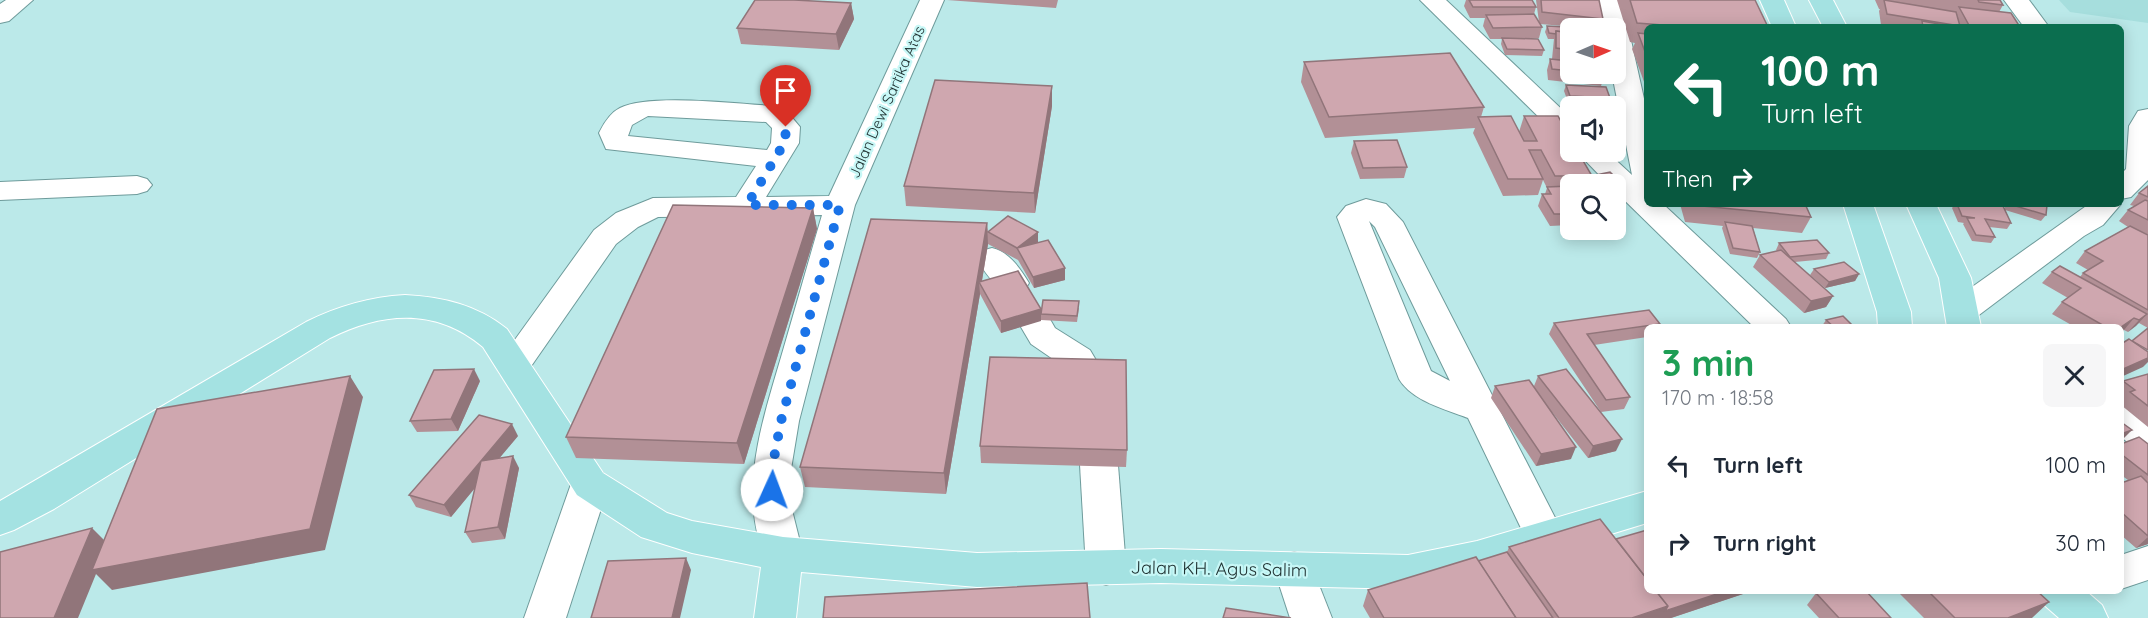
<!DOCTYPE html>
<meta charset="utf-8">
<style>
body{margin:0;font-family:Quicksand,sans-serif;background:#f6f6f7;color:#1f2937;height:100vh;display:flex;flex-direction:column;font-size:22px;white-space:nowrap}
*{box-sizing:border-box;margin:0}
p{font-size:20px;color:#747a83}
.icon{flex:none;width:33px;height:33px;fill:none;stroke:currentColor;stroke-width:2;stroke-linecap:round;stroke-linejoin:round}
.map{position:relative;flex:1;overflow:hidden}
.side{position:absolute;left:1644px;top:324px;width:480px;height:270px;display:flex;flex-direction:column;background:#fff;border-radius:9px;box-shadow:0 3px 15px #0003}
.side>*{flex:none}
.guide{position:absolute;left:1644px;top:24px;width:480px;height:183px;border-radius:9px;box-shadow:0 3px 15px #0003;background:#0b6e4f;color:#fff;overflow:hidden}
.needle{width:39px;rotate:88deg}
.tools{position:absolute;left:1560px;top:18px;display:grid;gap:12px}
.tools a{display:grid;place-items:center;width:66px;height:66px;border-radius:9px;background:#fff;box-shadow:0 3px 15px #0003;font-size:30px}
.pin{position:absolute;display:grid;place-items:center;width:51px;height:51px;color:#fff;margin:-62px -26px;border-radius:50% 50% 50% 0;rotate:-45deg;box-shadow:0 0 6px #0007}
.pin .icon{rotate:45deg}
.me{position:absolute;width:66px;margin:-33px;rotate:2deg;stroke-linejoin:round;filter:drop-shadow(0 0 4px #0008)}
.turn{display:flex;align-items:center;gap:21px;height:126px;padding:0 18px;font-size:27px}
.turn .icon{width:78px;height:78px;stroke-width:2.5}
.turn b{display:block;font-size:42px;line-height:51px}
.then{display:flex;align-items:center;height:57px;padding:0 18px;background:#0003;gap:12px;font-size:22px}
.round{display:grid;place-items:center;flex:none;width:63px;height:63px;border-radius:9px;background:#f6f6f7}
.headline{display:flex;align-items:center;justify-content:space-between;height:102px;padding:0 18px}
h1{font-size:36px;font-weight:700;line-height:45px;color:#1e9e55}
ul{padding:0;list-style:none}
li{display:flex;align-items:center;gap:18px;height:78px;padding:0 18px}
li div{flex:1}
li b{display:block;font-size:22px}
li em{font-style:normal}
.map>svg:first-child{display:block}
.built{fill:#a6dedd}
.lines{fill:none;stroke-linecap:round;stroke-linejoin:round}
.minor-casing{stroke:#6e9b9b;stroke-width:2}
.major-casing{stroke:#fff;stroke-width:2}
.minor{fill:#fff;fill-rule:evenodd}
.major{fill:#a4e2e2;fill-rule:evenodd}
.wall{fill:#b29096}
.shaded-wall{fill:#91757a}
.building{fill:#cfa7af;stroke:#91757a;stroke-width:1.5}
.route{stroke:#1a73e8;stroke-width:10;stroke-dasharray:0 18}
.labels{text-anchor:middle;stroke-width:4.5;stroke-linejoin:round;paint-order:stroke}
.street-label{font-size:15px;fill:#1d2f2f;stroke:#c7f7f6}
.near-street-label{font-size:18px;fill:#1d2f2f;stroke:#c7f7f6}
</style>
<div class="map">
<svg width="2148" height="618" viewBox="0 0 2148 618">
<rect width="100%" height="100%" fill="#bbe9e9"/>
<!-- built -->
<path class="built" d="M2059,0h89v23l-78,-11z"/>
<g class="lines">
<!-- minor casing -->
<g class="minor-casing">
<g id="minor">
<path d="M6,0h27l-24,21 -9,2v-19z"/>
<path d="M920,0h24l-89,205 -56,216 -8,48 1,41 11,44 -6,12 -14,5 -14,-5c-35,-70 -5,-149 15,-219 13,-44 25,-88 38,-132l-164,2 -20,10 -22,17 -91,131 -12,4 -12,-4 -5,-9 98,-136 22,-17 37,-15 83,-1 20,-31 -150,-17 -7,-16c5,-10 11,-20 21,-25 29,-15 118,-4 154,-2l10,2 16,19 -1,16 -33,54 63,-1zM648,116l118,6 6,6 -1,15 -4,7 -139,-14 4,-11z"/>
<path d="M1420,0h26l124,117v23l-10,-2z"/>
<path d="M1598,0h24l25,112v75l-3,-1 3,3v15h16l123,115 5,8h-37l-138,-135v-8h-8l-31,-32h30l25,23 -20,-101h4v-46h-13z"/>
<path d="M2004,0h25l20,27h-25z"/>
<path d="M2148,109v71l-17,17 -10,2v-25l5,-5 3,-43 9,-15z"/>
<path d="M137,176l10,3 5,6 -5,6 -10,3 -137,6v-18z"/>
<path d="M1366,199l20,5 17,18 162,315 -6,12 -14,4 -14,-4 -63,-131c-23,-9 -56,-17 -69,-39l-62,-162 9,-11zM1369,221l6,6 75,154 -19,-10z"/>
<path d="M2089,204h32l-18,21 -19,11 -109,82 -12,3 -12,-3 -5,-8 5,-8z"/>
<path d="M992,248c17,4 28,20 37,35l-5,8c-24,6 -36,-14 -48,-33l5,-7z"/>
<path d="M1035,310l12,4 8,14 35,22 16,27 -5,9 -12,4 -12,-4 -11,-18 -35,-24 -13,-22 5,-8z"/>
<path d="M2121,404l13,4 14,11v33l-13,-4 -14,-11z"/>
<path d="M1099,450l13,5 6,10 8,103 -6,12 -14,5 -14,-5 -6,-12 -6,-103 6,-10z"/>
<path d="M590,469l13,4 6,11 -43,134h-42l47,-134 6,-11z"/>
<path d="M2148,546v34l-27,9v-34z"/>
<path d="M1294,552l14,5 24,61h-42l-16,-49 6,-12z"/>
</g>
</g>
<!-- major casing -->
<g class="major-casing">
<g id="major">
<path d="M1760,0h24l12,27h-24z"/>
<path d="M1809,0h24l14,27h-24z"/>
<path d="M1843,204h30l38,108 1,15h-34l-1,-15z"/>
<path d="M1906,204h30l35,74 10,49h-34l-8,-49z"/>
<path d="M405,295c38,2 72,10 102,34l96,144 64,40 25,8 91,16 194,16 184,-4 247,6 69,-14 170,-50v32l-170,52 -69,14 -247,-6 -184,4 -176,-15 -5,46h-42l7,-51 -69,-14 -51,-16 -64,-42 -94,-148c-47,-40 -101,-35 -153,-9l-276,171 -40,21 -14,5v-34l306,-179c32,-16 64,-25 99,-27z"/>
<path d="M2037,591h49l16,14 6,13h-49l-16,-14z"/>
</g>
</g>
<!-- minor -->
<use href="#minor" class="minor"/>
<!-- major -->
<use href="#major" class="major"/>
</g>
<!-- wall -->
<g class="wall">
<path d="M947,0h111l-2,8z"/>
<path d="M1466,0h66l4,7 -2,7 5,8 -3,-22h63l4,19 -3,9h-13l-47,-4 2,3 -3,11 -30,1 35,11 -2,6 -37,-1 -4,-11 1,-5h-12l-7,-13 2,-8h-15l-6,-12z"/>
<path d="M1617,0h138l13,27h-121v63l-15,-41 3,-6 -5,-1z"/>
<path d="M1875,0h125l3,5 -4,7 21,15h-126l-13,-2 -2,-14 1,-2h-1z"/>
<path d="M851,3l3,16 -15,31 -98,-6 -4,-16z"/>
<path d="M1547,26l23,2v46h35l-4,12 -53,-6 -1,-10 3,-11h2l2,-20h-6l-3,-7z"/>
<path d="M1304,62l180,45 -3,10 38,15 5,-16 68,59 29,8 -3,6 -2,-5h-46v41l-20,1 -12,-20 4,-12h3l2,-6 -4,-8 -5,15 -35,1 -30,-63 2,-5 -150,10 -24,-56z"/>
<path d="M1566,85l44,13 -2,6 -40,-2 -4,-11z"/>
<path d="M1052,86v20l-17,107 -129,-7 -2,-20z"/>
<path d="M1354,141l53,26 -3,11 -44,1 -9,-26z"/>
<path d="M2148,186v142l-9,-5 -11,9 -4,-2 -3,2v-5h-46l-23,-13 10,-12 6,-4 -26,-15 10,-11 28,5 3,-4 5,-3 -12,-7 9,-12 43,-24 -9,-6 9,-11 6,-4 -4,-1 9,-12z"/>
<path d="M1680,204h125l6,13 -9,16 -49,-5 7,24 -3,6 -27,-4 -8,-26 1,-2 -38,-4z"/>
<path d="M1955,204h47l3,5v-5h45l-2,2h-1l-1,9 -5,6 -36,-11 6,13 -4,6 -18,-2 6,10 -4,6 -19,-2 -9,-17 1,-1 -6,-1 -6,-14z"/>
<path d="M813,208l4,21 -73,235 -168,-6 -10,-21z"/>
<path d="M987,223l1,9h50v11l27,25v12l-31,8 -16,-28 -30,-16 -6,37 59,32 38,-5 -2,14 -36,-2 -40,13 -21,-39 -34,200 -141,-7 -5,-20z"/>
<path d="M1779,243l50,10 -3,6 -31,3 38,34 -7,11 -22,6 -51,-46 7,-12 17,-4 -1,-1z"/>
<path d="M1814,269l45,5 -4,7 -30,7 -15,-13z"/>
<path d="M1826,320l28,7h-31l-1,-1z"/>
<path d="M1554,323l106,1 -1,3h-12v10l-53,8 36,52 -6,12 -23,3 -52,-78z"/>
<path d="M2148,374v53l-27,-22 1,-5 -1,-1v-15l2,-3z"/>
<path d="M1538,376l78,75 -28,7 -36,-46 19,47 -35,7 -45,-68 4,-12h39z"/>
<path d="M480,381l-22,50 -41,1 -7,-11z"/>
<path d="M518,436l-19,22 20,10 -14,71 -33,4 -7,-11 10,-44 -24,29 -35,-10 -7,-12z"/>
<path d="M2121,444h27v100l-12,4 -15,-13v-52l7,-3 -7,-5z"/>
<path d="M980,446l147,4 -1,17 -145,-4z"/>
<path d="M1616,539l136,52 -81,27h-301l-7,-12 5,-16 110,-29 29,-9 2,-5z"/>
<path d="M1897,591h140l-5,27h-108z"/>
<path d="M1816,593l75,25h-72l-12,-13z"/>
</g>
<!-- shaded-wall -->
<g class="shaded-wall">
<path d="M851,3l3,16 -15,31 -3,-16z"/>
<path d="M1052,86v20l-17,107 -1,-20z"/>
<path d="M1621,183l-3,6h-2v-5h-4z"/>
<path d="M813,208l4,21 -73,235 -7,-21z"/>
<path d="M987,223l1,21 -7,42 -2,-4 1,12 -34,200 -2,-21z"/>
<path d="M1038,232v12l-21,4z"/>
<path d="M1065,268v12l-31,8 -1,-11z"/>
<path d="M1859,274l-4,7 -30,7 4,-6z"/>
<path d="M1833,296l-7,11 -22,6 7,-12z"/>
<path d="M1041,309v12l-40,12v-12z"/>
<path d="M2147,314l-11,12 -8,6 11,-12z"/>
<path d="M2134,318l-10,12 -3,2v-5z"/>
<path d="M2148,358v4l-5,5 -22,10v-7z"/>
<path d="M474,369l6,12 -22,50 -7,-12z"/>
<path d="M350,376l13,21 -38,153 -213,40 -16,-16 -18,44h-24l38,-90 16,16z"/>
<path d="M512,424l6,12 -30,36 -7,-11z"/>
<path d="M2132,430l-11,11v-7z"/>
<path d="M1622,439l-6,12 -28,7 5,-12z"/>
<path d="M1576,447l-5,12 -35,7 5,-12z"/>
<path d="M513,456l6,12 -14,71 -7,-12z"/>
<path d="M481,461l7,11 -37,45 -7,-12z"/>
<path d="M2148,537v7l-12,4z"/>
<path d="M686,558l5,12 -11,48h-8z"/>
<path d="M1726,591h26l-81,27h-39l36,-12z"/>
<path d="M2049,602l-17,16h-24z"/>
</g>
<!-- building -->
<g class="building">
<path d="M755,0h39l57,3 -15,31 -99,-6z"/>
<path d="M1469,0h63l4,7h-63z"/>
<path d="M1541,0h58l4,19 -61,-7z"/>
<path d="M1630,0h125l13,27h-80l-51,-4z"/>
<path d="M1884,0l72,12 4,14 -73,-12z"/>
<path d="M1978,0h22l3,5 -24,-3z"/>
<path d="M1959,7l52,6 9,14h-22l-7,-1 -1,1h-20z"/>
<path d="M1534,14l8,13 -49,1 -7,-13z"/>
<path d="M1922,21l34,6h-33z"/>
<path d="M1547,26l38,2h-15v5l-14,-2v3l-7,-1z"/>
<path d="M1556,31l14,2v17l-14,-2z"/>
<path d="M1638,33l9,1v23z"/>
<path d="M1502,38l36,1 6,11 -37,-1z"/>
<path d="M1450,53l34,54 -155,10 -25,-55z"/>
<path d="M1550,59l20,2v10l-18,-2z"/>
<path d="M935,80l117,6 -18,107 -130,-7z"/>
<path d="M1566,85l40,2 4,11 -40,-2z"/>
<path d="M1511,116l13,25h13l-13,-25h34l12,22v14h8l14,24h-37l-14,-26h-12l14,29h-35l-30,-62z"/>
<path d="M1397,140l10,27 -44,1 -9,-27z"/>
<path d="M1610,172l11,11 -9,1h-19l-3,-3 2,-5h-1z"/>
<path d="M1570,186v28h-16l-12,-20h9l-4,-7z"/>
<path d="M2148,186v11l-9,-4z"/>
<path d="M2145,200l3,1v19l-20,-10z"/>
<path d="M1693,204h112l6,13 -118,-12z"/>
<path d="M1957,204h12l10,2v-2h23l9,19 -26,-4 10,18 -19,-2 -9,-17h8l-13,-2z"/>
<path d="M2009,204h33l5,1 -1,10z"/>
<path d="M673,205l140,3 -76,235 -171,-6z"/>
<path d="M1008,216l30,16 -21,16 -29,-16z"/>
<path d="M871,219l116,4 -43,250 -144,-6z"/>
<path d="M1725,222l27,4 8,26 -27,-4z"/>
<path d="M2130,226l18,9v75l-65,-37 20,-12 -18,-10z"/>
<path d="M1048,240l17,28 -32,9 -16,-29z"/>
<path d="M1817,240l12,13 -39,4 -11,-14z"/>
<path d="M1781,250l52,46 -22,5 -51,-46z"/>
<path d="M1844,262l15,12 -30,8 -15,-13z"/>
<path d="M2060,266l87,48 -8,6 -5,-2 -13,9h-15l-44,-25 19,-14 -29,-16z"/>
<path d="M1018,271l23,38 -40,12 -22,-39z"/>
<path d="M1043,300l36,1 -2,15 -36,-2z"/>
<path d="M1649,310l11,14 -73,10 43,63 -24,3 -52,-77z"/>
<path d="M1843,316l11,11h-20l-8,-7z"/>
<path d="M2148,328v22l-16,-9z"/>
<path d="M2129,339l19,13v6l-27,12v-26z"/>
<path d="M990,357l136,3 1,90 -147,-4z"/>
<path d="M474,369l-23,50 -41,2 24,-51z"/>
<path d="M1566,369l56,70 -29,7 -55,-70z"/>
<path d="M2148,374v32l-18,-14 5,-2 -12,-9z"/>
<path d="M350,376l-40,153 -218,41 65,-161z"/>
<path d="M1529,380l47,67 -35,7 -46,-68z"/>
<path d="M479,415l33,9 -31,37 32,-5 -15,71 -33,5 16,-71 -37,44 -35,-10z"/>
<path d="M2121,422l11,8 -11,4z"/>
<path d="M2139,437l9,7v31l-27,-21v-10z"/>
<path d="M2141,476l7,7v53l-27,-24v-29z"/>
<path d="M1600,519l47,60v12h9l12,15 -36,12h-73l-50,-71z"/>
<path d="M92,528l-38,90h-54v-66z"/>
<path d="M1647,530v49l-31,-40z"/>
<path d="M1507,552l46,66h-37l-38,-57z"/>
<path d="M1476,557l40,61h-132l-16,-28z"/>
<path d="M686,558l-14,60h-81l17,-57z"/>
<path d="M1087,583l3,35h-267l2,-21z"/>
<path d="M1656,591h70l-61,20 3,-5z"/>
<path d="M1822,591h44l25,27h-52l-23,-25z"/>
<path d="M1928,591h109l12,11 -41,16h-53z"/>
<path d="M1226,608l65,10h-68z"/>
</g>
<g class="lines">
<!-- route -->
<path class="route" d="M772,490v-21l9,-48 59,-216h-93l38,-63 1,-15"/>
</g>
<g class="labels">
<!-- street labels -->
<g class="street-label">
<text transform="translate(887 102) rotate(-66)" y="5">Jalan Dewi Sartika Atas</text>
</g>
<!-- near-street labels -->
<g class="near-street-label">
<text transform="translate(1219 569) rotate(1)" y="6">Jalan KH. Agus Salim</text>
</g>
</g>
</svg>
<div class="tools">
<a><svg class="needle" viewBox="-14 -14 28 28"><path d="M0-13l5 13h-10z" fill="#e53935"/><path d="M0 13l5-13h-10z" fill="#747a83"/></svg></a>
<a><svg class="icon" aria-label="sound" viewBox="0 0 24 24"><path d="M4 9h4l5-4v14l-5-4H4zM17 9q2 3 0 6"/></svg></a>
<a><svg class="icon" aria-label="search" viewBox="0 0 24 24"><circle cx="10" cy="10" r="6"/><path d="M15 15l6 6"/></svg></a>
</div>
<div class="pin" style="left:786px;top:127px;background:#d93025"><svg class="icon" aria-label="arrive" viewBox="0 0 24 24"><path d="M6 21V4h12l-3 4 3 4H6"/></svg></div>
<svg class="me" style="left:772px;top:490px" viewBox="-20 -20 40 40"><circle r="19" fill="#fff"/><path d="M0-13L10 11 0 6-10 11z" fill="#1a73e8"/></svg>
<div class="guide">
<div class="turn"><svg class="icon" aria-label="left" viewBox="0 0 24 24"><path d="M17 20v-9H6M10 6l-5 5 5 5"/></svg><div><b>100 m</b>Turn left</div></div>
<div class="then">Then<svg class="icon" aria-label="right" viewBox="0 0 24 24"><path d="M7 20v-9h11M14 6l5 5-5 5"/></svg></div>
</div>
<section class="side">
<div class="headline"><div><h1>3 min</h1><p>170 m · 18:58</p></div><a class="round"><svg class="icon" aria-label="close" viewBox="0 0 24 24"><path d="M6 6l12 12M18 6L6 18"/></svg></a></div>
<ul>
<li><svg class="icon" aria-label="left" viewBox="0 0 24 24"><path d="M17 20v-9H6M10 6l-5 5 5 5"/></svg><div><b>Turn left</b></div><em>100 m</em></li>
<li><svg class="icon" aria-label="right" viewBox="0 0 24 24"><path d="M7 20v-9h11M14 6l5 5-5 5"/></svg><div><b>Turn right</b></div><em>30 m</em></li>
</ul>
</section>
</div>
